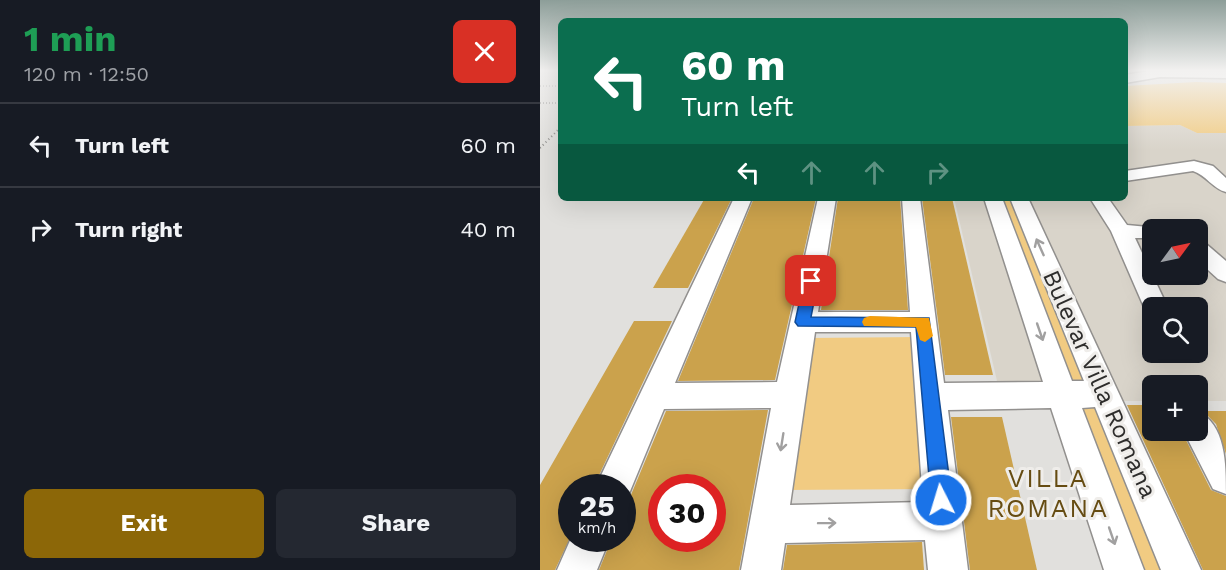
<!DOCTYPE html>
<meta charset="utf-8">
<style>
body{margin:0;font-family:"Work Sans",sans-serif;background:#242831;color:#f1f3f6;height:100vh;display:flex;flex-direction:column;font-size:22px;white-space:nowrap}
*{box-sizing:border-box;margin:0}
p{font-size:20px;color:#9ea1a6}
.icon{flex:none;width:33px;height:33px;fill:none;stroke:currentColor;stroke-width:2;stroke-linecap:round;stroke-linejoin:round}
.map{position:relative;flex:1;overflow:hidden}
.details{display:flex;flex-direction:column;background:#171b24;width:540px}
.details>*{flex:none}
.top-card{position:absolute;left:18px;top:18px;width:570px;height:183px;border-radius:9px;box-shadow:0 6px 24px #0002;background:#0b6e4f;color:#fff;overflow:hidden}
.needle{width:39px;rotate:57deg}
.tools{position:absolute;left:602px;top:219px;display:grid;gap:12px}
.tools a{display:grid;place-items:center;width:66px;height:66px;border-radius:9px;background:#171b24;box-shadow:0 6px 24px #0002;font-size:30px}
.speed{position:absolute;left:18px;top:474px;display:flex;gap:12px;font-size:30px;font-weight:700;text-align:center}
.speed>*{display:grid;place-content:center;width:78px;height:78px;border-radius:50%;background:#171b24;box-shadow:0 6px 24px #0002;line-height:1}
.speed small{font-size:15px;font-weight:400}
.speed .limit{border:9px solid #d22;background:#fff;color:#111}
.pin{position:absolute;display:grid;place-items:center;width:51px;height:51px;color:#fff;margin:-26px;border-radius:12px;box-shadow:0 3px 9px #0006}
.me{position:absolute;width:66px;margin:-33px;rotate:355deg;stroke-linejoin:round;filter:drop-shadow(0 0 4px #0008)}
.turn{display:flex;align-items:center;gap:21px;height:126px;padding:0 24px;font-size:27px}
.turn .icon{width:78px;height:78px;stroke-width:2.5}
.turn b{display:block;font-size:42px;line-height:51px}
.lanes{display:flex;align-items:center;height:57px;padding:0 24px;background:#0003;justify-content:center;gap:30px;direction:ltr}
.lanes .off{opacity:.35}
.round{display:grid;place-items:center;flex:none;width:63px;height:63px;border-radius:9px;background:#242831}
.headline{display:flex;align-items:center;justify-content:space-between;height:102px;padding:0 24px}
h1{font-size:36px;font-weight:700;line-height:45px;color:#1e9e55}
.primary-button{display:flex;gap:12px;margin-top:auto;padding:12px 24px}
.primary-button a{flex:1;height:69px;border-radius:9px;background:#8c6708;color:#fff;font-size:24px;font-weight:700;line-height:69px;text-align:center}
.primary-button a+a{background:#242831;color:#f1f3f6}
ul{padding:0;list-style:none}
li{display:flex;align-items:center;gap:18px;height:84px;padding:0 24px;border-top:2px solid #363941}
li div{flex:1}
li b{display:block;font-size:22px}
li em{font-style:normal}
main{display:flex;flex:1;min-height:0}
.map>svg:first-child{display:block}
.built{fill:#d9d4ca;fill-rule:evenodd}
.green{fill:#f1cb82}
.building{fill:#cba24c;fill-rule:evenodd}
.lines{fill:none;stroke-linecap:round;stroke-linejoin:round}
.minor-casing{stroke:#92908e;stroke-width:3}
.major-casing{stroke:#92908e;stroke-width:3}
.path-far1{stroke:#898886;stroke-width:1.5;stroke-dasharray:1 2;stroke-linecap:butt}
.path{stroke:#898886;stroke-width:2;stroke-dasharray:1 3;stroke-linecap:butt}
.minor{fill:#fff;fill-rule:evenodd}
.major{fill:#fff;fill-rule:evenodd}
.oneway{stroke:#a1a0a0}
.route{fill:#1a73e8;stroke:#114b97;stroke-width:1.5}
.slow{fill:#f59e0b}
.labels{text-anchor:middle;stroke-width:6;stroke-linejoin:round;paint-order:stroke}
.near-street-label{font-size:24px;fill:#2e2d2c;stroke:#efedea}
.near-neighbourhood-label{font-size:26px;letter-spacing:1.5px;fill:#664c12;stroke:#efedea}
</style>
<main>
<section class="details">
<div class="headline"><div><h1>1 min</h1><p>120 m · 12:50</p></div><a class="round" style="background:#d93025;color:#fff"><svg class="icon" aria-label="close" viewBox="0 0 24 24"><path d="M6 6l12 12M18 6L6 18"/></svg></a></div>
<ul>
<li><svg class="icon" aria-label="left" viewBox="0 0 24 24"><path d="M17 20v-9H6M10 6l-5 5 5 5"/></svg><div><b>Turn left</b></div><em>60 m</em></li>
<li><svg class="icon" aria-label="right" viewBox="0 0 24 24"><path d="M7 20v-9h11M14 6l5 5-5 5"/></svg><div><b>Turn right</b></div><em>40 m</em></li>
</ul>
<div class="primary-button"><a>Exit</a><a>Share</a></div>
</section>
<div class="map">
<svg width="686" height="570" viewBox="0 0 686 570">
<rect width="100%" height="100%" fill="#e1e0dd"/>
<!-- built -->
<g class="built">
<path d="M640,125l17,8h29v268h-29v-15h-45v15h-32l-95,-203h100v-72zM612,230h45v44h-45zM612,308h45v44h-45z"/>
<path d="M414,198h39l66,188 -61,-1z"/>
</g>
<!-- green -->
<g class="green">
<path d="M656,82l30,1v50h-29l-17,-8 -55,1v-40z"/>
<path d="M453,198h26l162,372h-57z"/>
<path d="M380,337l14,152 -149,1 23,-152z"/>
</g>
<!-- building -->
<g class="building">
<path d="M165,198h27l-44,90h-35z"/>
<path d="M214,198h62l-41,182 -97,1z"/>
<path d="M298,198h62l8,112h-87z"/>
<path d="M382,198h30l41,177h-48z"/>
<path d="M94,321h38l-79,167h-21v46l-17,36h-15v-85z"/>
<path d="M587,405h25v25h29l30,60 15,6v74h-23z"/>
<path d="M228,410l-29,160h-140l13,-32h10v-34l6,-2 38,-91zM122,488h50v50h-50z"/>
<path d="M663,411h23v43l-10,-30z"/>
<path d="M411,417h51l35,153h-67z"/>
<path d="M382,542l2,28h-141l4,-25z"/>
</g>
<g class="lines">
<!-- minor casing -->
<g class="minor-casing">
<g id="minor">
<path d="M654,161l19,5 13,12v14c-13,-3 -20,-17 -33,-21l-68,10v-10z"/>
<path d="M194,198h18l-77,185 102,-1 41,-184h18l-18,114h92l-8,-114h18l24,185 99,-1 -59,-184h18l70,183h12l-74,-183h18l173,372h-40l-66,-163 -13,1 62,162h-40l-53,-162 -103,2 20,160h-40l-3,-30 -140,3 -4,27h-40l30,-162 -107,1 -38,92 -4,1v-14h-27zM275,332h96l12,170 -133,3z"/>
<path d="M550,198h18l19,27 32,3 2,2h-9v8h-17l33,70h-16v8l-5,-2 -36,-83z"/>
<path d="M657,241l8,2 21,18v21l-8,-3 -21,-19z"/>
<path d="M657,411c29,13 29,53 29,83l-13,-5 -30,-59h14z"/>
<path d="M32,536v2h38l-13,32h-40z"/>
</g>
</g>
<!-- major casing -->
<g class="major-casing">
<path id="major" d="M608,71h78v7l-66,-1 -35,6v-8z"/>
</g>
<!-- path-far1 -->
<g class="path-far1">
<path d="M0,86h21"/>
<path d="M0,103h21"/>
</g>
<!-- path -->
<path class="path" d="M0,148l21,-21"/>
<!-- minor -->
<use href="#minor" class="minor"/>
<!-- major -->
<use href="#major" class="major"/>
</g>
<!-- one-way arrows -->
<defs><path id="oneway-shaft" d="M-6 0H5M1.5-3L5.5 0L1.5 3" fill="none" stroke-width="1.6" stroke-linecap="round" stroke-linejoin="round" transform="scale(1.5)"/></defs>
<g class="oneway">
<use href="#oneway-shaft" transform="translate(500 247) rotate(-114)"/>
<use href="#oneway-shaft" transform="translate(500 332) rotate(71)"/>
<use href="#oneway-shaft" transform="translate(242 442) rotate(99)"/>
<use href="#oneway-shaft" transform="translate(287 523) rotate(-1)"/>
<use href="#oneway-shaft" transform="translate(572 536) rotate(71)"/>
</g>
<!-- sky -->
<linearGradient id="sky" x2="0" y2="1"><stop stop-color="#8d9e99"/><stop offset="0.47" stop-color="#f2f1f0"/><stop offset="1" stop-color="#f2f1f0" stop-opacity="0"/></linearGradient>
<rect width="686" height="150" fill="url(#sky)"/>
<!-- route -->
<path class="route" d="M271,276l7,5 -7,36 118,1 23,182 -3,8 -8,3 -7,-3 -3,-8 -15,-173 -118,-1 -3,-4 9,-41z"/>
<!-- slow -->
<path class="slow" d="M330,316l59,2 4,18 -8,6 -5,-2 -4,-13 -52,-1 -2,-4 2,-4z"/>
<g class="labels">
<!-- near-street labels -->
<g class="near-street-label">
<text transform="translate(560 384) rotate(66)" y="8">Bulevar Villa Romana</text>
</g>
<!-- near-neighbourhood labels -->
<g class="near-neighbourhood-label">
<text x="508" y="487">VILLA<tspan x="508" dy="30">ROMANA</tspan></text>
</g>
</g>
</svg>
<div class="tools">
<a><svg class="needle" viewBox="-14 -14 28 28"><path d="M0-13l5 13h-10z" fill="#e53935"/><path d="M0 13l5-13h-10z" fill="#9ea1a6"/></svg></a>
<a><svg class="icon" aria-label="search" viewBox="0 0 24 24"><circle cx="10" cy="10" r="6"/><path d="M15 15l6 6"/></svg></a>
<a>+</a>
</div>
<div class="speed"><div>25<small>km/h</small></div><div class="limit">30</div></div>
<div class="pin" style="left:271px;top:281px;background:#d93025"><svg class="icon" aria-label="arrive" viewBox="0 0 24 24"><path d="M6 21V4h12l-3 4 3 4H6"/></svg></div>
<svg class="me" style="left:401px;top:500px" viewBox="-20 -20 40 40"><circle r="17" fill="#1a73e8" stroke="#fff" stroke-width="3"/><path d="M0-11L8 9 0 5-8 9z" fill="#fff"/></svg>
<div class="top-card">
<div class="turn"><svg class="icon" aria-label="left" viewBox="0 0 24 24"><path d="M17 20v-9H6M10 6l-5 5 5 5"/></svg><div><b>60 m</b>Turn left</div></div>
<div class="lanes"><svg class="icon" aria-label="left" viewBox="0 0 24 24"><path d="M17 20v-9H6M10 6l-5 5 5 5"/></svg><svg class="icon off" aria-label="ahead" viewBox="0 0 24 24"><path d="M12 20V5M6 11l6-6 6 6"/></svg><svg class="icon off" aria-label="ahead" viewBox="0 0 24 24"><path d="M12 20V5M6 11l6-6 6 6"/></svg><svg class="icon off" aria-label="right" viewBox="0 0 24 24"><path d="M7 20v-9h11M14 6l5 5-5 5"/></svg></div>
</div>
</div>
</main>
